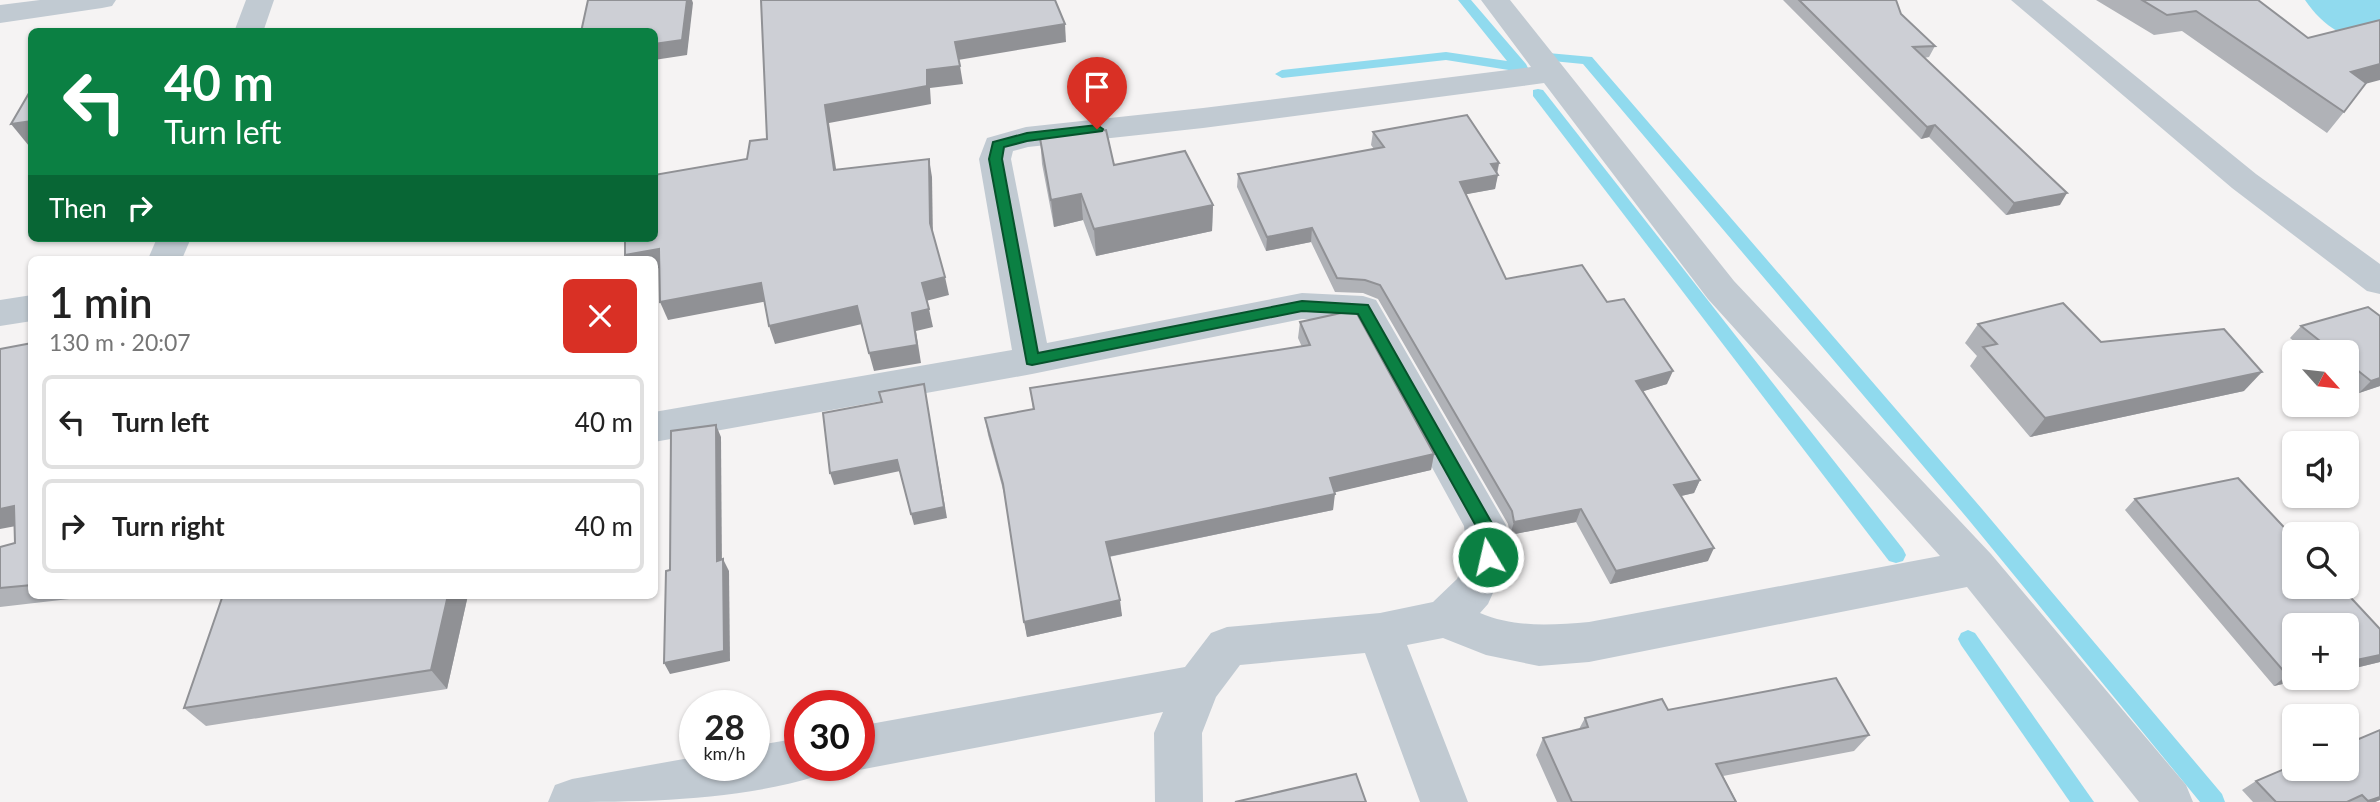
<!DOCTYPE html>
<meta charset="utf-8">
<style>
body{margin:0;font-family:Lato,sans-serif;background:#f2f2f2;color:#222;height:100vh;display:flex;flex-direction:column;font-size:26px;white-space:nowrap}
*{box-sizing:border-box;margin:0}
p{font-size:23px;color:#767676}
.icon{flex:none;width:38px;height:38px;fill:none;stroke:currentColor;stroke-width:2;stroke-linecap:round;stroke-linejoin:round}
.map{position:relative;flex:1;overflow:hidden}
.panel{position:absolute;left:28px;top:256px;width:630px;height:343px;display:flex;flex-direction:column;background:#fff;border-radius:10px;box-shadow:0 2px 5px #0004}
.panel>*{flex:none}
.guide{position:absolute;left:28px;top:28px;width:630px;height:214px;border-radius:10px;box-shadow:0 2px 5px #0004;background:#0b8043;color:#fff;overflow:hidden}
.needle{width:46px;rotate:117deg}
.fabs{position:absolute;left:2282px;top:340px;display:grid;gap:14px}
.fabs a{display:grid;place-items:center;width:77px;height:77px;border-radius:10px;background:#fff;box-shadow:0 2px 5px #0004;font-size:35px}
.speed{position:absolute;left:679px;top:690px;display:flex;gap:14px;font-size:35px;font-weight:700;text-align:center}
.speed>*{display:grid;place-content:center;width:91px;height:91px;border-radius:50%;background:#fff;box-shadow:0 2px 5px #0004;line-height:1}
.speed small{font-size:18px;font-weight:400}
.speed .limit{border:10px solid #d22;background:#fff;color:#111}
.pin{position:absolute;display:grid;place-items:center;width:60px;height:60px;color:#fff;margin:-72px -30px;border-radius:50% 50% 50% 0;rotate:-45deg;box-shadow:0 0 7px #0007}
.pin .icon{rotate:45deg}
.me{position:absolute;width:77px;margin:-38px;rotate:351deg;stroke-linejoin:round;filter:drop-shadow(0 0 5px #0008)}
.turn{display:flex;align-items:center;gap:24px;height:147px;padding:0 21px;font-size:32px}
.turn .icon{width:91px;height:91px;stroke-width:2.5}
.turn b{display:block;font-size:49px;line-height:60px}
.then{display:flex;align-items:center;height:66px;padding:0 21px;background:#0003;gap:14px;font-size:26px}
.round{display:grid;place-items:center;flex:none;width:74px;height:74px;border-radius:10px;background:#f2f2f2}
.headline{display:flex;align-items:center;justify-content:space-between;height:119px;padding:0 21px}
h1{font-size:42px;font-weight:600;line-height:52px}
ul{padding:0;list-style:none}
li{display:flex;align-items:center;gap:21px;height:94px;margin:0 14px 10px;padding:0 7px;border:4px solid #e0e0e0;border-radius:10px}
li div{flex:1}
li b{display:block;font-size:26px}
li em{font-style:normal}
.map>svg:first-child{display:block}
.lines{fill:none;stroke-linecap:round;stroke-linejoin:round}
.stream{fill:#90daee;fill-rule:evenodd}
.river{fill:#90daee;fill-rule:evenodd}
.street{fill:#c1cad2;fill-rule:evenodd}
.wall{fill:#b0b2b7}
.shaded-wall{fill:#909195}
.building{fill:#cdcfd5;stroke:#909195;stroke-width:2}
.route{fill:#0b8043;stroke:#07532c;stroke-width:2}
</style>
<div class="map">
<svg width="2380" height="802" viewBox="0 0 2380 802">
<rect width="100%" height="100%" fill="#f5f3f3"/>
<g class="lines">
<!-- stream -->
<g class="stream">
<path d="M1458,0h13l55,64 3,6 -2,3 -81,-13 -164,18 -7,-4 7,-4 164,-18 61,9z"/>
<path d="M1537,52l55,5 390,452 240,285 3,8h-25l-232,-283 -385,-455 -51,-5v-6z"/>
<path d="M1538,89l5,1 360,459 3,6 -3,6 -7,2 -7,-2 -356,-465v-6z"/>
<path d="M1968,630l7,3 119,169h-24l-109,-157 -3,-6 3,-6z"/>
</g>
<!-- river -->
<path class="river" d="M2305,0h75v48c-32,-8 -56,-20 -75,-48z"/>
<!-- street -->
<g class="street">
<path d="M40,0h76l-4,6 -10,2 -102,15v-18z"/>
<path d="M246,0h28l-11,32h-29z"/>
<path d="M1481,0h29l224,281 257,273 195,231 7,17h-54l-172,-215 -378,75 -50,4 -53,-11 -43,-17 -36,7 61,157h-48l-55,-149 -125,12 -24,32 -14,36 1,69h-48l-1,-69 9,-21 -304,58 -14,-5h14v-39l326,-59 26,-34 16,-6 153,-14 53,-11 24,-23 10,-22 -3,-31 -112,-205 -50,-2 -270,55 -378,68v-30l358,-62 -33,-191 8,-21 39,-11 177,-19 328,-41zM1544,83l164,216 232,257 -351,66c-37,3 -74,6 -109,-9l8,-9 21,-47 -3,-32 -130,-225 -13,-4 -61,-3 -255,50 -36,-184 2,-8 15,-4 175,-19z"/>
<path d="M2011,0h31l214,174 124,90v30l-13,-3 -135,-103z"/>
<path d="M157,238h34l-9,21h-34z"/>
<path d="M32,295v26l-32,5v-26z"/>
<path d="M800,738v27h22l-5,11c-83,26 -182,26 -269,26l7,-17 17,-6 123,-22v8h59v-19z"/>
</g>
</g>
<!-- wall -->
<g class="wall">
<path d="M1783,0h113l5,14 34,32 -6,11 -5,1 136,147 -54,10 -77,-78 -8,2z"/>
<path d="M2096,0h162l86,112 -17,21 -145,-102 -28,4z"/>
<path d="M1373,132l126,31 -4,26 -29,5 40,85 101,23 60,82 -24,7 57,89 -6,13 -13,3 27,65 -98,23 -34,-62 -66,13 -2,-11 -130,-225 -15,-6 -28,-1 -24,-50 -45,9 -29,-64 1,-13 136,-25 -3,-4z"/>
<path d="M1040,138l74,27 99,40 -1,26 -116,25 -13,-36 -29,7 -12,-63z"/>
<path d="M2380,316v70l-21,7 -12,-9v-32h-40l-17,-14 11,-12z"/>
<path d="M1300,322l134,132 -3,16 -97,22 -1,18 -224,47 13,59 -95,21 -22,-140 -17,-62 -3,-17 48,-9 -3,-21 272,-41 -4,-9z"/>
<path d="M1978,324l123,18 143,49 -214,46 -60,-71 7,-10 -12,-13z"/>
<path d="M32,343v252h72l-104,12v-60l15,-4 -1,-17z"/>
<path d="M2135,499l245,130v33l-33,8v-45l-53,52h19l-39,9 -149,-176z"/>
<path d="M223,595h245l-21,94 -241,37 -22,-18z"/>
<path d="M1668,710l201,25 -15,16 -131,25 14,26h-180l-21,-47 7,-17 36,-9 6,-11z"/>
<path d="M2380,730v70l-5,2h-122l-11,-12 14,-9z"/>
</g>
<!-- shaded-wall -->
<g class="shaded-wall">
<path d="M687,0h5l1,3 -6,52 -33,5v-16z"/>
<path d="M1065,24l1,18 -108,18 -3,-18z"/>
<path d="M2380,64v16l-45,12 16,-20z"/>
<path d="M960,66l3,18 -33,4 1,16 -102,19 10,65 -5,-18 -9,-65 102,-35z"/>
<path d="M32,121v25h-3l-18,-22z"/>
<path d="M1935,125l-6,12 -8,2 6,-12z"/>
<path d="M929,159l3,18 1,64 -3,-18z"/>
<path d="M1499,163l-3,13 2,-1 -3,14 -38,7 3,-14 31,-18z"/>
<path d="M2067,193l-7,12 -54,10 8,-12z"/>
<path d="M1081,194l2,26 -29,7 -3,-27z"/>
<path d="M1213,205l-1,26 -116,25 -2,-27z"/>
<path d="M1312,228l-1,14 -45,9 1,-14z"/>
<path d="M659,249l7,18 -12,2v-10h-27l-2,-4z"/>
<path d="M945,277l4,18 -23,6 -4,-18z"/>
<path d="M761,283l7,18 -100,19 -8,-18z"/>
<path d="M857,306l5,18 -87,20 -6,-18z"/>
<path d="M929,309l4,18 -17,4 5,32 -47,8 -5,-18 43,-40z"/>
<path d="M1673,371l-6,13 -36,11 5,-14z"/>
<path d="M2262,372l-18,19 -214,46 15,-19z"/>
<path d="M2380,378v8l-21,7 12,-12z"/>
<path d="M924,384l23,134 -33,7 -3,-11z"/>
<path d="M716,425l5,12 1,135 -5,-11z"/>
<path d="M1434,454l-3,16 -103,24 2,-16z"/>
<path d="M897,460l3,11 -66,14 -4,-12z"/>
<path d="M1700,480l-6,13 -26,6 6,-14z"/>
<path d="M1335,494l-2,16 -226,47 -1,-15z"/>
<path d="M14,506l18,17 -32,6v-20z"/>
<path d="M1581,509l-5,13 -66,13 4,-13z"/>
<path d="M1714,548l-6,13 -98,23 6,-13z"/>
<path d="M723,559l6,12 1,90 -60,13 -6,-11z"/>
<path d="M448,595h20l-21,94 -16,-19z"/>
<path d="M1120,600l2,16 -95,21 -3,-15z"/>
<path d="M2380,655v7l-33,8v-8z"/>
<path d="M2294,674v3h19l-39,9 13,-11z"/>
<path d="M2380,797v3l-5,2h-8z"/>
</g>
<!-- building -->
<g class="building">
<path d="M588,0h99l-5,40 -28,4v-12h-73z"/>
<path d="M761,0h294l10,24 -110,18 5,24 -33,4v16l-102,19 9,65 95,-11 1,64 15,54 -23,6 7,26 -17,4 5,32 -48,8 -12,-47 -88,20 -8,-43 -101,19 -1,-53 -34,6v-17h29v-63l93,-16 3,-18 17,-2z"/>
<path d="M1799,0h97l5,14 34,32 -22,1 154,146 -53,10 -79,-78 -8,2z"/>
<path d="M2142,0h116l50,38 72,-18v44l-29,8 15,11 -22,29 -148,-101 -29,4z"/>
<path d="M32,88v33l-21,3z"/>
<path d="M1467,115l32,48 -8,1 7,11 -38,7 46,97 76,-14 25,37 17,-3 49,72 -37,10 64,99 -26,5 40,63 -98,23 -35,-62 -67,13 -2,-11 -132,-226 -15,-5 -28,-2 -25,-50 -45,9 -29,-63 146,-27 -11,-15z"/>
<path d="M1106,130l8,35 71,-14 28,54 -119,24 -13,-35 -30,6 -11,-62z"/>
<path d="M2063,303l38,39 123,-13 38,43 -217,46 -62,-71 14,-3 -19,-20z"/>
<path d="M2368,307l12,9v62l-9,3 -24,-19v-10h-13l-33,-26z"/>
<path d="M1355,310l79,144 -104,24 5,16 -229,48 14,58 -96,22 -21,-138 -18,-66 49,-9 -4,-21 280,-43 -10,-23z"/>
<path d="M32,343v242l-32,3v-41l15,-4 -1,-37 -14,3v-160z"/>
<path d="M924,384l20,123 -33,7 -14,-54 -67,13 -7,-60 59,-11 -3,-10z"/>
<path d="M716,425l1,136 6,-2 1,92 -60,12 2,-92 4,-1 1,-139z"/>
<path d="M2238,478l56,60v48h46l40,43v26l-33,7v-37h-53v49l-7,1 -152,-176z"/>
<path d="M223,595h225l-17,75 -247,38z"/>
<path d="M1836,678l33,57 -153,29 20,38h-164l-29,-64 45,-11 -3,-9 77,-19 6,11z"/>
<path d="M2380,730v67l-12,4 -6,-6 -15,7h-71l-20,-21 38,-16v3h53v-24z"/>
<path d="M1356,774l10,28h-131z"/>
</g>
<!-- route -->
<path class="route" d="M1097,125l6,4 -1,2 -75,10 -23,6 -2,12 36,194 264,-52 66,4 125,220 4,32 -3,5 -6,2 -6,-2 -6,-36 -118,-212 -56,-3 -270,54 -5,-1 -38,-205 4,-17 34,-9z"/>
</svg>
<div class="fabs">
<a><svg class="needle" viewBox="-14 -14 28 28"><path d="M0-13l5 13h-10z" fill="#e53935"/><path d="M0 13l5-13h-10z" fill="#767676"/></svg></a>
<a><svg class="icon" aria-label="sound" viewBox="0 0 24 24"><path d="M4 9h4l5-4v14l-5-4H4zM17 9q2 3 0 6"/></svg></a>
<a><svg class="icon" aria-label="search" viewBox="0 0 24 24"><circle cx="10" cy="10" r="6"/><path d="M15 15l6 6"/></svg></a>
<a>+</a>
<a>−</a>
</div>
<div class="speed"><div>28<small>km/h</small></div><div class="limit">30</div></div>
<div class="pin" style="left:1097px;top:129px;background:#d93025"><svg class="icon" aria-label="arrive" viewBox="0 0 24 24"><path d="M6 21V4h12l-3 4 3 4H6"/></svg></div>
<svg class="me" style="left:1488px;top:557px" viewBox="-20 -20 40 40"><circle r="17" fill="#0b8043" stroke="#fff" stroke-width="3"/><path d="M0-11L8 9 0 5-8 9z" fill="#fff"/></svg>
<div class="guide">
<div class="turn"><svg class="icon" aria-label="left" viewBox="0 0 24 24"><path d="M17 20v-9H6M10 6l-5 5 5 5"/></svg><div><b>40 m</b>Turn left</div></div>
<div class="then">Then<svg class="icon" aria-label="right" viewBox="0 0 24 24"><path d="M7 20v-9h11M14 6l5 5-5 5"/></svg></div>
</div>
<section class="panel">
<div class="headline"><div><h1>1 min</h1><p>130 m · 20:07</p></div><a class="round" style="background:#d93025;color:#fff"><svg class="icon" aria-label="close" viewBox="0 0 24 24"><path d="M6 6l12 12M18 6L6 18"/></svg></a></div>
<ul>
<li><svg class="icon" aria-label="left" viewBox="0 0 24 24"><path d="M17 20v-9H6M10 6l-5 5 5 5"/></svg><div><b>Turn left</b></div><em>40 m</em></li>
<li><svg class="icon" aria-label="right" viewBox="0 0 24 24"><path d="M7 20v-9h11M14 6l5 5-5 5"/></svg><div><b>Turn right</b></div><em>40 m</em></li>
</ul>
</section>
</div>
